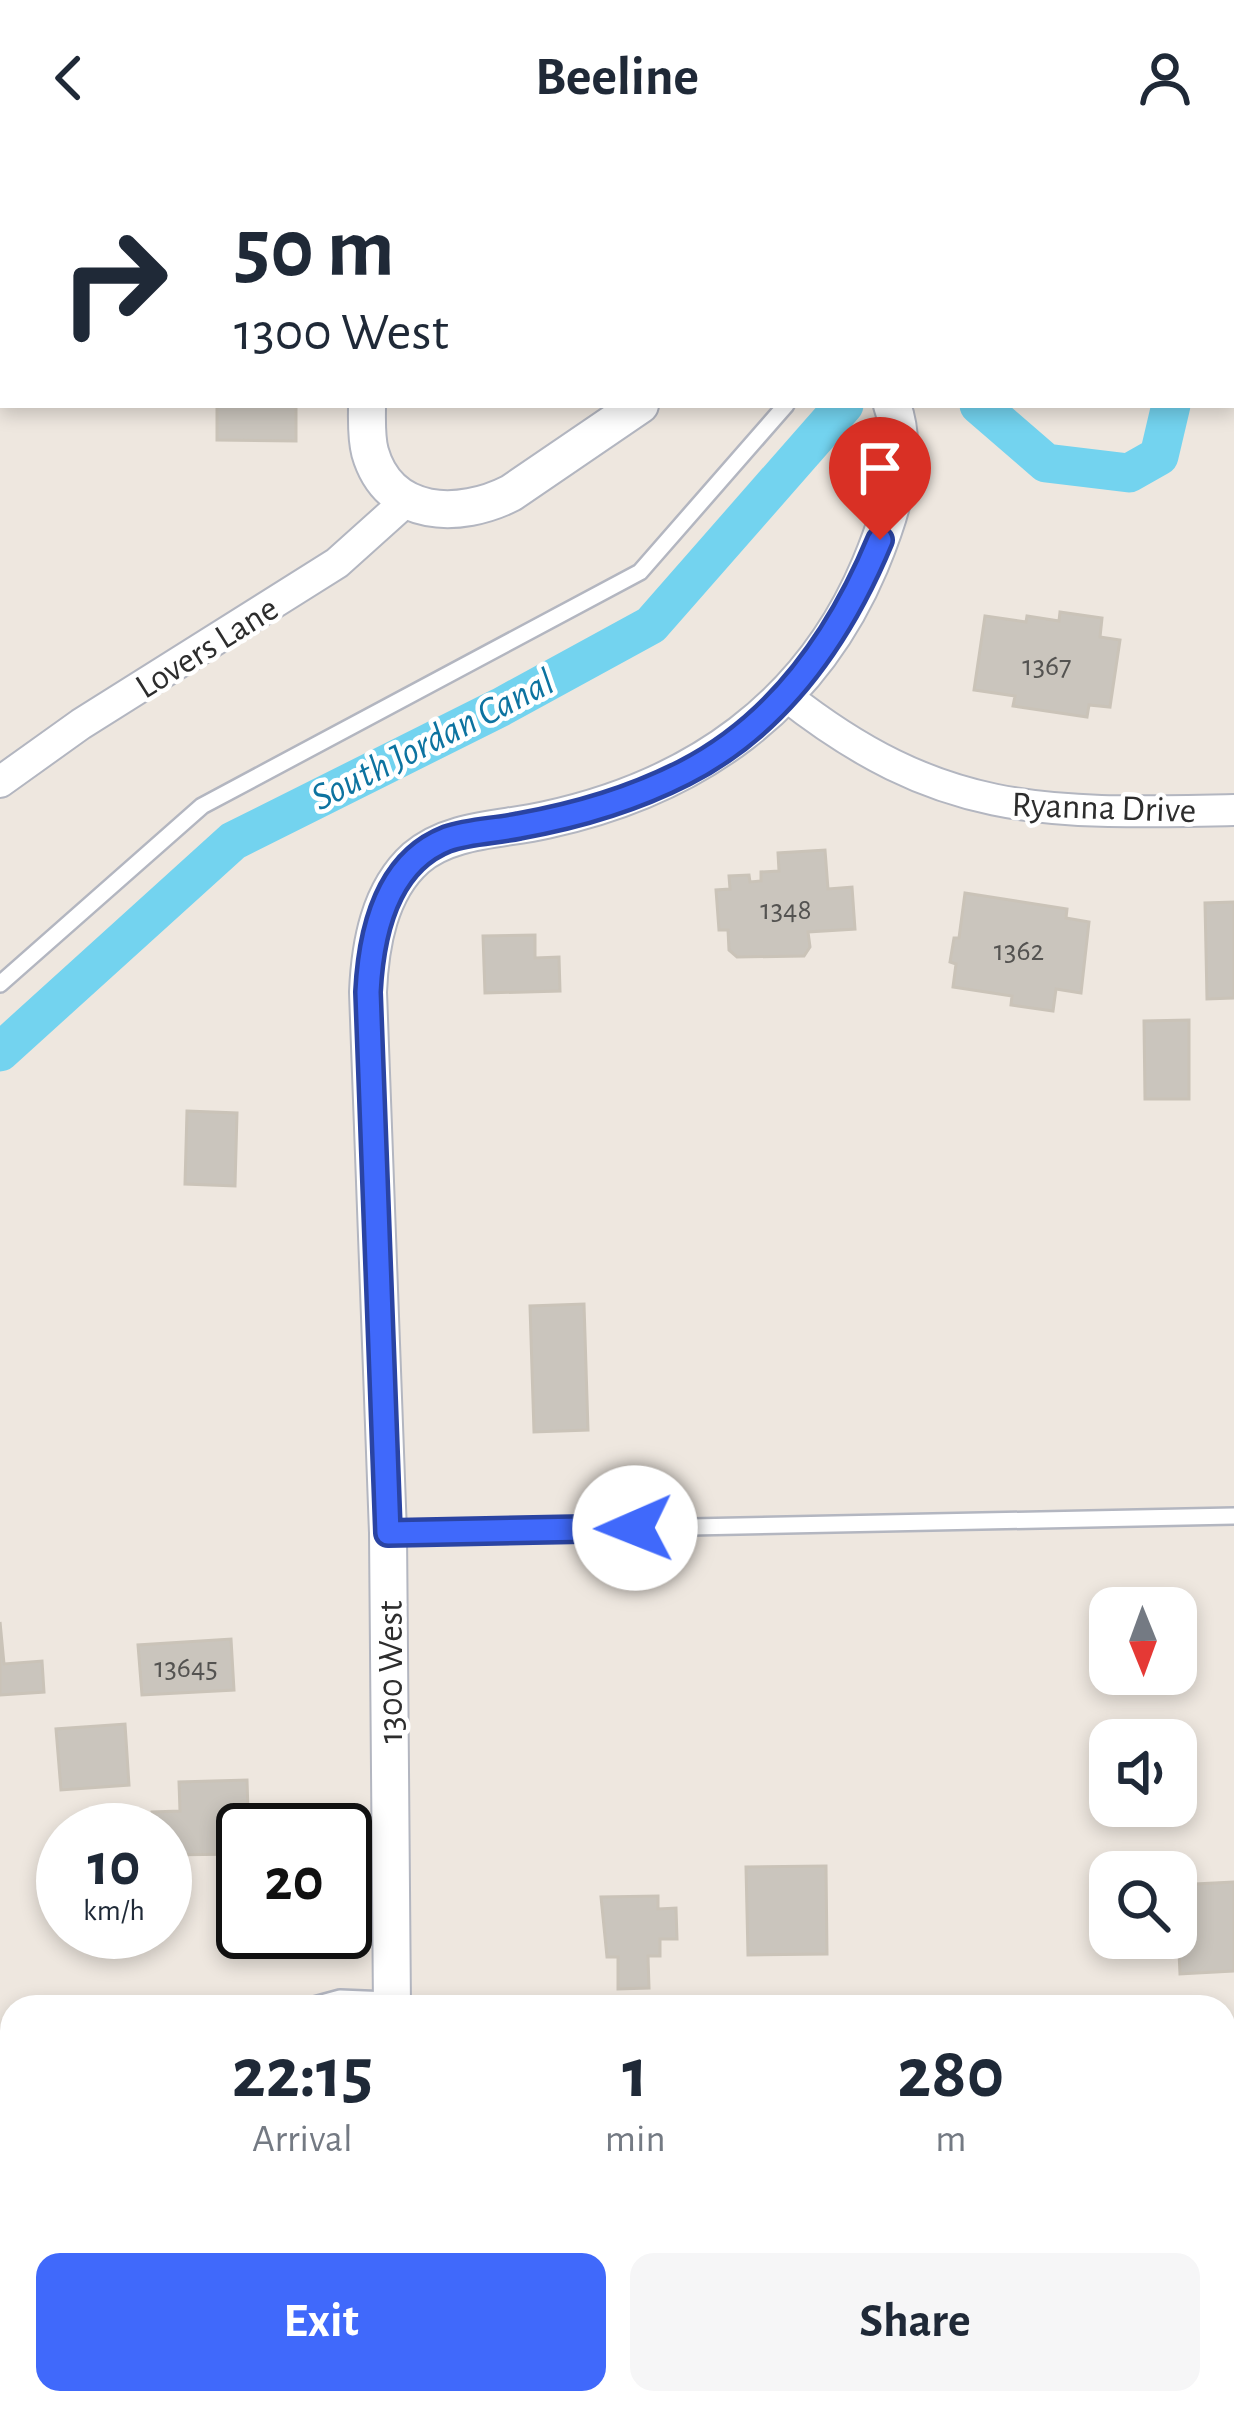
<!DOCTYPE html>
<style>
body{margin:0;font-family:"Alegreya Sans",sans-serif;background:#f6f6f7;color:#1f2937;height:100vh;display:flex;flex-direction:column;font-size:45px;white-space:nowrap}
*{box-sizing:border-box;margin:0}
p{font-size:39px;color:#747a83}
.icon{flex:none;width:66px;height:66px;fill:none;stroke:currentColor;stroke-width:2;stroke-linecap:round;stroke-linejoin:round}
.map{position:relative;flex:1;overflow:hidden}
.panel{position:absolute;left:0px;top:1839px;width:1236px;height:420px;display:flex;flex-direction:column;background:#fff;border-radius:36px 36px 0 0;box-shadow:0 6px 18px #0003}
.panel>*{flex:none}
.hud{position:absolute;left:0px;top:0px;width:1236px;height:252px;box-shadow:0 6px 18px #0003;background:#fff;color:#1f2937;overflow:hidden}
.needle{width:78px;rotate:179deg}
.tools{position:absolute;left:1089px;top:1431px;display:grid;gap:24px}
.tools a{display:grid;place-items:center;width:108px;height:108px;border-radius:24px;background:#fff;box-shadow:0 6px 18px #0003;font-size:60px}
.speed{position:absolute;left:36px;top:1647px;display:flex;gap:24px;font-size:60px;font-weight:700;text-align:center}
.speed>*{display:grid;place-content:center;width:156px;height:156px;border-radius:50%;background:#fff;box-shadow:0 6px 18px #0003;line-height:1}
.speed small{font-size:30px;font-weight:400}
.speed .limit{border:6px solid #111;border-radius:18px;background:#fff;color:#111}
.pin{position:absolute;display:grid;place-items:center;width:102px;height:102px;color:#fff;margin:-123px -51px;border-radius:50% 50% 50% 0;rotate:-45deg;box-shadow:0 0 12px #0007}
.pin .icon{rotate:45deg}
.me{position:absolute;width:132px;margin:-66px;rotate:269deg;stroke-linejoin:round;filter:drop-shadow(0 0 9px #0008)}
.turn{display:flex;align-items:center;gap:42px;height:252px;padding:0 36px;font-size:54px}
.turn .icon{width:156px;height:156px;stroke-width:2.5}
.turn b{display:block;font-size:84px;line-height:102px}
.eta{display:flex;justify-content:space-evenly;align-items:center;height:204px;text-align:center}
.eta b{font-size:72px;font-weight:600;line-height:84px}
.action{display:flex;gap:24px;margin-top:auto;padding:24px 36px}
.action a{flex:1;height:138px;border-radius:24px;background:#4069fb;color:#fff;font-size:48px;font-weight:600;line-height:138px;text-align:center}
.action a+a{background:#f6f6f7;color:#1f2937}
header{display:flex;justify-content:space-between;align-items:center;height:156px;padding:0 36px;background:#fff;font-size:54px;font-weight:600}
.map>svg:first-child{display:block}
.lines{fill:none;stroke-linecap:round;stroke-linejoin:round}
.canal{stroke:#73d3ef;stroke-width:39}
.building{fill:#cac5bd;stroke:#cac3b8;stroke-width:3}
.service-casing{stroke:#b3b6c0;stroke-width:20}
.minor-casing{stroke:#b3b6c0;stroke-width:34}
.tertiary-casing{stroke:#b3b6c0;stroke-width:40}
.service{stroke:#fff;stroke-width:15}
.minor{stroke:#fff;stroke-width:30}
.tertiary{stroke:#fff;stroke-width:36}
.route-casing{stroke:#2a44a3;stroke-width:30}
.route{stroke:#4069fb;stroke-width:21}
.labels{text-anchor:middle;stroke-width:9;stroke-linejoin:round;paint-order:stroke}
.number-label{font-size:30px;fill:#545351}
.street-label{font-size:36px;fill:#2d2d2d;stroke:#fff}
.water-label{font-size:39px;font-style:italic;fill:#0d73a0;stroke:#fff}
</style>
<header><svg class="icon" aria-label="back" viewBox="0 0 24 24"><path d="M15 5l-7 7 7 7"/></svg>Beeline<svg class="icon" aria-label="person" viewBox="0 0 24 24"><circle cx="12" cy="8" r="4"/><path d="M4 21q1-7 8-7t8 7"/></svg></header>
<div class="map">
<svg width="1234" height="2259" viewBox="0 0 1234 2259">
<rect width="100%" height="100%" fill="#eee7df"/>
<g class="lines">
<!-- canal -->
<g class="canal">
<path d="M1152,3v-3"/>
<path d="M979,249l67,58 83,10 30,-17 12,-51"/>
<path d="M0,896l233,-211 268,-134 150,-82 193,-220"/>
</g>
</g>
<!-- building -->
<g class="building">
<path d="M217,249h79v36l-79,-1z"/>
<path d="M1060,456l42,6 -2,19 20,3 -10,67 -21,-2 -2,12 -74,-11 2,-10 -41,-6 11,-74 41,6 1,-6 32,5z"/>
<path d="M825,694l3,39 24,-2 3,42 -47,3 2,15 -6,9 -67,1 -8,-7 -1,-20h-9l-3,-40 14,-1 -1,-13 20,-1 1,7 11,-1v-9l18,-1 -1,-18z"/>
<path d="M965,737l102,16 -1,9 23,4 -8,71 -25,-4 -3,22 -42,-6 1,-9 -59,-9 3,-23 -6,-2 4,-24h5z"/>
<path d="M1234,746v96l-27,1 -2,-96z"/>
<path d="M535,779v23l24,-1 1,34 -75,2 -2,-57z"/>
<path d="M1189,864v79h-44l-1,-78z"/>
<path d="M187,955l50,2 -2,73 -50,-2z"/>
<path d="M584,1148l4,126 -54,2 -4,-126z"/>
<path d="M0,1466l4,42 38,-3 2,31 -44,3z"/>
<path d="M231,1483l3,51 -92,5 -4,-50z"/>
<path d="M125,1568l4,61 -68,5 -5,-61z"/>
<path d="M247,1624l1,31 13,-1v20h-18v24l-78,1v-25h-13v-18l28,-1 -1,-29z"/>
<path d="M826,1710l1,88 -79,1 -2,-88z"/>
<path d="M1234,1726v89l-54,3 -4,-89z"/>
<path d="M658,1740v13l18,-1 1,31h-17v17h-12l1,32 -31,1v-32h-11l-6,-60z"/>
<path d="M1224,1922h6l2,74h-8z"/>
<path d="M1226,2174h8v82h-6z"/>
<rect x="37" y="2247" width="77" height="12"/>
<rect x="569" y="2247" width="147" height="12"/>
<path d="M822,2247h59l4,12h-72l12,-4z"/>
<path d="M1077,2247h111l1,12h-111z"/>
</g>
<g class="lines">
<!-- service casing -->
<g class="service-casing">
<g id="service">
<path d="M1063,3l2,-3"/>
<path d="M0,828l202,-178 438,-234 146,-167"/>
<path d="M391,1377l843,-17"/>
<path d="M307,1851l33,-9 49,2"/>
<path d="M0,1950l12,-5"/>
</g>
</g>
<!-- minor casing -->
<g class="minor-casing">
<g id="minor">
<path d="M785,539c156,123 260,119 449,115"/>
<path d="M0,626l81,-58 256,-161 69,-62"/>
<path d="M1224,2090l10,-1"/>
<path d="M988,2247l1,12"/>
</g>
</g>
<!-- tertiary casing -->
<g class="tertiary-casing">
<g id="tertiary">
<path d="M359,0v3"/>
<path d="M367,249c0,16 -1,32 3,47 19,67 90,67 141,41l129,-88"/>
<path d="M392,1851l-4,-474 -20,-541c2,-47 11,-101 48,-134 35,-30 87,-28 130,-38 148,-32 264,-113 324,-255 20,-48 41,-109 22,-160"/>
<path d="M399,2247v12"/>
</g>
</g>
<!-- service -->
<use href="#service" class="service"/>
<!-- minor -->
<use href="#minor" class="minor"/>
<!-- tertiary -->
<use href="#tertiary" class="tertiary"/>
</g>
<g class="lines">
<!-- route casing -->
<g class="route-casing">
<path id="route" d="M635,1372l-247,5 -20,-541c3,-59 18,-129 79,-153 23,-8 48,-8 72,-13 56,-10 114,-27 165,-53 94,-48 156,-137 196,-233"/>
</g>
<!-- route -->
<use href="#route" class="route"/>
</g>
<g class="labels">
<!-- number labels -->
<g class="number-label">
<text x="1047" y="519">1367</text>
<text x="786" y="763">1348</text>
<text x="1019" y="804">1362</text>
<text x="186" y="1521">13645</text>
</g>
<!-- street labels -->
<g class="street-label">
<text transform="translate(206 490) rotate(-32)" y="13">Lovers Lane</text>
<text transform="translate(1104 650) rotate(2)" y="13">Ryanna Drive</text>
<text transform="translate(389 1516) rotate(-90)" y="13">1300 West</text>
</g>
<!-- water labels -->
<g class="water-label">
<text transform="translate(432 582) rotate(-27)" y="14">South Jordan Canal</text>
</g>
</g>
</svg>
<div class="tools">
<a><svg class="needle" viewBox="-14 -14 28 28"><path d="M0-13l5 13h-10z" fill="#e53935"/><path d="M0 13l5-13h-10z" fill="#747a83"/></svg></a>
<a><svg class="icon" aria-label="sound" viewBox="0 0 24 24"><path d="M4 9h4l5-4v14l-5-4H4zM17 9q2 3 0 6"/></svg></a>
<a><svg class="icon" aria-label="search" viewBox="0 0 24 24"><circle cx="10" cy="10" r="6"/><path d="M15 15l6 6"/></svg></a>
</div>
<div class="speed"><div>10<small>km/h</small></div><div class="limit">20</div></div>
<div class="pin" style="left:880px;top:384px;background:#d93025"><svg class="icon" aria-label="arrive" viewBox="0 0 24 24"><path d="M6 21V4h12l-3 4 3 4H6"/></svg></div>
<svg class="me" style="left:635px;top:1372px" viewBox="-20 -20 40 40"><circle r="19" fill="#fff"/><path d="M0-13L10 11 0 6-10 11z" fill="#4069fb"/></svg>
<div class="hud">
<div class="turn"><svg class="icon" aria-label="right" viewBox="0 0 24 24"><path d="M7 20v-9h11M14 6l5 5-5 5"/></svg><div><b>50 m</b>1300 West</div></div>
</div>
<section class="panel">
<div class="eta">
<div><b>22:15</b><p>Arrival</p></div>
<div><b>1</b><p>min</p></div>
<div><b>280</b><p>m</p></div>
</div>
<div class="action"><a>Exit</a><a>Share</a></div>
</section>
</div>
